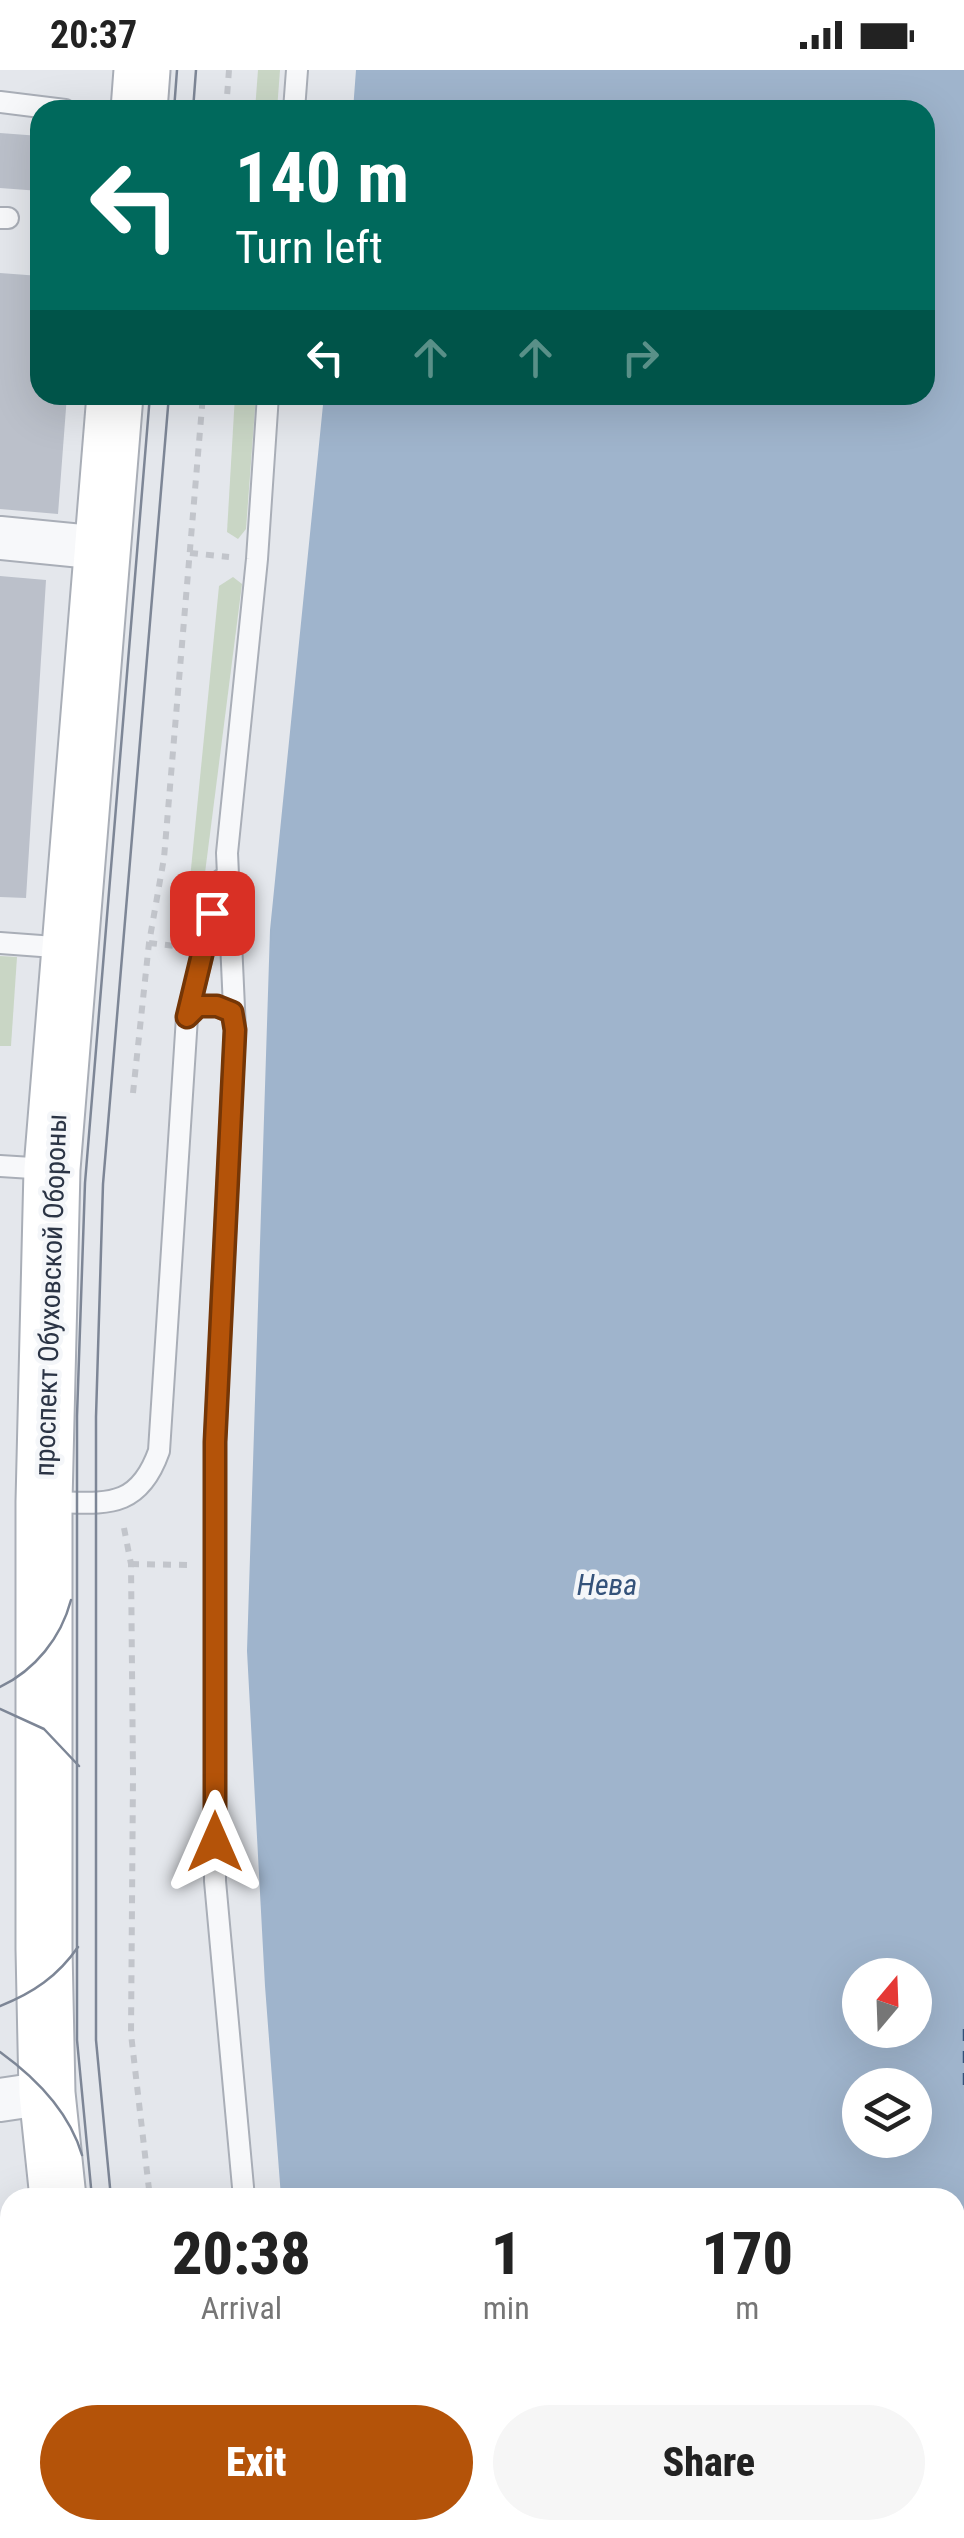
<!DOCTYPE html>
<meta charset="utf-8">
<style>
body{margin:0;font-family:"Roboto Condensed",sans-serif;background:#f6f6f6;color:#222;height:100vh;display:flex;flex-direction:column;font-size:38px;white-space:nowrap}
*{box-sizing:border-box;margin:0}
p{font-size:32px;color:#767676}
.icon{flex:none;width:55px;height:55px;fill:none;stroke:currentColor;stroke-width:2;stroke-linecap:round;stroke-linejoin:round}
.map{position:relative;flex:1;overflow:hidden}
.details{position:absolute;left:0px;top:2118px;width:965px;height:352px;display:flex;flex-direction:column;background:#fff;border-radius:30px 30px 0 0;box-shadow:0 10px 40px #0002}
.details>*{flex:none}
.top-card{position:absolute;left:30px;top:30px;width:905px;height:305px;border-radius:30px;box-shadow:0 10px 40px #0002;background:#00695c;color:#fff;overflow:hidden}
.needle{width:65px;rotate:19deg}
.controls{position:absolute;left:842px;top:1888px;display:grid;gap:20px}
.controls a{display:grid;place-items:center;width:90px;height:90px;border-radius:50%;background:#fff;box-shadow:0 10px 40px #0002;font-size:50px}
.pin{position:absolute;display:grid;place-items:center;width:85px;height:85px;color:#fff;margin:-42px;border-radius:20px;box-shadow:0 5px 15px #0006}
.me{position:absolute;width:110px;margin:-55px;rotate:0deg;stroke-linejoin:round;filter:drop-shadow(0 0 8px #0008)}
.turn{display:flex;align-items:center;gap:35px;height:210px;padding:0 40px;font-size:45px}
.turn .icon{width:130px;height:130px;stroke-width:2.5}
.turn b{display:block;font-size:70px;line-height:85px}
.lanes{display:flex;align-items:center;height:95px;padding:0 40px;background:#0003;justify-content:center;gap:50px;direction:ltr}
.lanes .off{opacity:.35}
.eta{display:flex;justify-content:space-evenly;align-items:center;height:170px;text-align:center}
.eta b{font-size:60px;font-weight:800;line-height:70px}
.cta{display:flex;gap:20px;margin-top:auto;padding:20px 40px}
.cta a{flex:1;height:115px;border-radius:60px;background:#b45309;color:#fff;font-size:40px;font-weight:800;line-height:115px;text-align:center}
.cta a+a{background:#f6f6f6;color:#222}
.status{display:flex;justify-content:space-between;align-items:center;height:70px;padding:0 50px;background:#fff;direction:ltr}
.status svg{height:28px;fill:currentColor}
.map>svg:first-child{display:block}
.built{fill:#d2d6de}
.green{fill:#c9d6c5}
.water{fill:#9fb4cc;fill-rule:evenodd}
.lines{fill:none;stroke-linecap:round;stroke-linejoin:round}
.ferry{stroke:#34527a;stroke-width:2.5;stroke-dasharray:12 10;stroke-linecap:butt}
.building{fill:#bbc0ca}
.service-casing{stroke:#a9aeb7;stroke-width:24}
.minor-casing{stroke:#a9aeb7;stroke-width:46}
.secondary-casing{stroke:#a9aeb7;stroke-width:59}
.path{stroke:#c2c5cb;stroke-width:6;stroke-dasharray:8 8;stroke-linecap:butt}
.service{stroke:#f7f8fa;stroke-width:20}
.minor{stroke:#f7f8fa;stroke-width:42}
.secondary{stroke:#fff;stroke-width:55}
.tram{stroke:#7d8696;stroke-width:2.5}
.route-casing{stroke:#753606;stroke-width:25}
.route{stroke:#b45309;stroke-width:18}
.labels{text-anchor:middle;stroke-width:9;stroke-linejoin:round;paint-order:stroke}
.street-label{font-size:28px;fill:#2b3445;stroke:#f4f6f9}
.water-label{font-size:30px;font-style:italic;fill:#34527a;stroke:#f4f6f9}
</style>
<div class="status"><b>20:37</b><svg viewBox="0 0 49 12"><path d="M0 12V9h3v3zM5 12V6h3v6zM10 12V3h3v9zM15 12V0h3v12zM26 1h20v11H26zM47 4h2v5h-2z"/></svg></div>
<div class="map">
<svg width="964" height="2468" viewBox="0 0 964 2468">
<rect width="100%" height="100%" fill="#e4e7ec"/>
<!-- built -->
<path class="built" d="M0,2216l10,105v139h13l1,8h-24z"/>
<!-- green -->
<g class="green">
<path d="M258,0h22l-3,40h-22z"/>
<path d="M235,325h21l-10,134 -8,10 -11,-7z"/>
<path d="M233,507l9,7 -42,328 -8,5 -5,-8 32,-323z"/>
<path d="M0,886l17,1 -6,89h-11z"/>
</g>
<!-- water -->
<path class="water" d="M356,0h608v2468h-656v-8h647v-332l-674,-1 -16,-211 -18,-335 23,-721 54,-535h601v-285h-572zM860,1905h55v55h-55zM860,2015h55v55h-55z"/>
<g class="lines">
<!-- ferry -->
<path class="ferry" d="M964,1959v60"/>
</g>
<!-- building -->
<g class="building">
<path d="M0,63l40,3v55l-40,-3z"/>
<path d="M0,203l40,3v119h27l-9,119 -58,-5z"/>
<path d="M0,506l46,4 -20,318 -26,-1z"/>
</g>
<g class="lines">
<!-- service casing -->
<g class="service-casing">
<g id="service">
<path d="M0,32l65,8"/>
<path d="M294,40l3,-40"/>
<path d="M0,148h8"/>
<path d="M0,873l68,5"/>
<path d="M187,947l12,-11h18l16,7"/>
<path d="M0,1096l48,3"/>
<path d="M46,1432c56,0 91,11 113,-51l28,-434 34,-137"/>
<path d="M244,2128l-29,-317v-439l20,-412 -8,-177 30,-294 11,-164"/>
<path d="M270,2460v8"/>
</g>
</g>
<!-- minor casing -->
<g class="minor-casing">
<g id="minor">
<path d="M0,468l102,10"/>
<path d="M0,2030l47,-7"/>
</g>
</g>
<!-- secondary casing -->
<g class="secondary-casing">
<g id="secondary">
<path d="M139,40l3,-40"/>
<path d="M58,2128l-11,-105 -3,-144v-447l8,-333 63,-774"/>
<path d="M91,2460l1,8"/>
</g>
</g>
<!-- path -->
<g class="path">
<path d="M226,40l3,-40"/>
<path d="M190,483l39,4"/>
<path d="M149,873l27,3"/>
<path d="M133,1023l16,-150 15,-85 39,-463"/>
<path d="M124,1458l7,36 2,210 -2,260 19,164"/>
<path d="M131,1494l58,1"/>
<path d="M187,2460l1,8"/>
</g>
<!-- service -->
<use href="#service" class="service"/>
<!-- minor -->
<use href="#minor" class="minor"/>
<!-- secondary -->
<use href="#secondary" class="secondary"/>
<!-- tram -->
<g class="tram">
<path d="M174,40l3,-40"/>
<path d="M193,40l3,-40"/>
<path d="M0,1617c35,-17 61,-49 71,-87"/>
<path d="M0,1639l44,20 35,37"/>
<path d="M0,1936c33,-13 58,-30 78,-59"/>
<path d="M0,1982c36,26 69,59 82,103"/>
<path d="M92,2128l-15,-158v-624l8,-233 65,-788"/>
<path d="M111,2128l-15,-158v-623l7,-233 66,-789"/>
<path d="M125,2460l1,8"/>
<path d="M144,2460l1,8"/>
</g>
</g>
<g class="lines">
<!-- route casing -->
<g class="route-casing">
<path id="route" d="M212,843l-25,104 11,-11h19l15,6 3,18 -20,412v400"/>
</g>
<!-- route -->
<use href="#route" class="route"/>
</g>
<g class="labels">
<!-- street labels -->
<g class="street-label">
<text transform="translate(50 1225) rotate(-88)" y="10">проспект Обуховской Обороны</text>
</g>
<!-- water labels -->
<g class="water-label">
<text x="607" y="1525">Нева</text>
</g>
</g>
</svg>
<div class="controls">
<a><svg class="needle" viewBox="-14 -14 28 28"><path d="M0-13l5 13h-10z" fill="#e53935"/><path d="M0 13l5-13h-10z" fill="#767676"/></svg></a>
<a><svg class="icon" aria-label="layers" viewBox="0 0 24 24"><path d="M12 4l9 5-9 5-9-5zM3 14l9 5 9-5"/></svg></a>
</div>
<div class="pin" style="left:212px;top:843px;background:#d93025"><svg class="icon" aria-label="arrive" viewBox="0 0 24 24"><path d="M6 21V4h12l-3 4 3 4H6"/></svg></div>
<svg class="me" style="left:215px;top:1772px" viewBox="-20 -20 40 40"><path d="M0-17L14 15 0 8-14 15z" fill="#b45309" stroke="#fff" stroke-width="4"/></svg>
<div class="top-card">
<div class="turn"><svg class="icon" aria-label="left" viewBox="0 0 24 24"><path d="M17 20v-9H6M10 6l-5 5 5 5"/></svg><div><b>140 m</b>Turn left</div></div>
<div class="lanes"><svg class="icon" aria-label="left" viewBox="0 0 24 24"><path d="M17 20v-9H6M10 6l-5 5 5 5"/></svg><svg class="icon off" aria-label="ahead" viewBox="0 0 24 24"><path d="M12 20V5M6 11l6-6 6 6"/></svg><svg class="icon off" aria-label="ahead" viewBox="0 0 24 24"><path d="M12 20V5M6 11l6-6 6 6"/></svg><svg class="icon off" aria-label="right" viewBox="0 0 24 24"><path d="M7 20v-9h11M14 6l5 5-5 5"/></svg></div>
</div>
<section class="details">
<div class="eta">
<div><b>20:38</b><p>Arrival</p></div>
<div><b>1</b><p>min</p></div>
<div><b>170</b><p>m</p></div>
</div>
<div class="cta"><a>Exit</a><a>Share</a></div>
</section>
</div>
